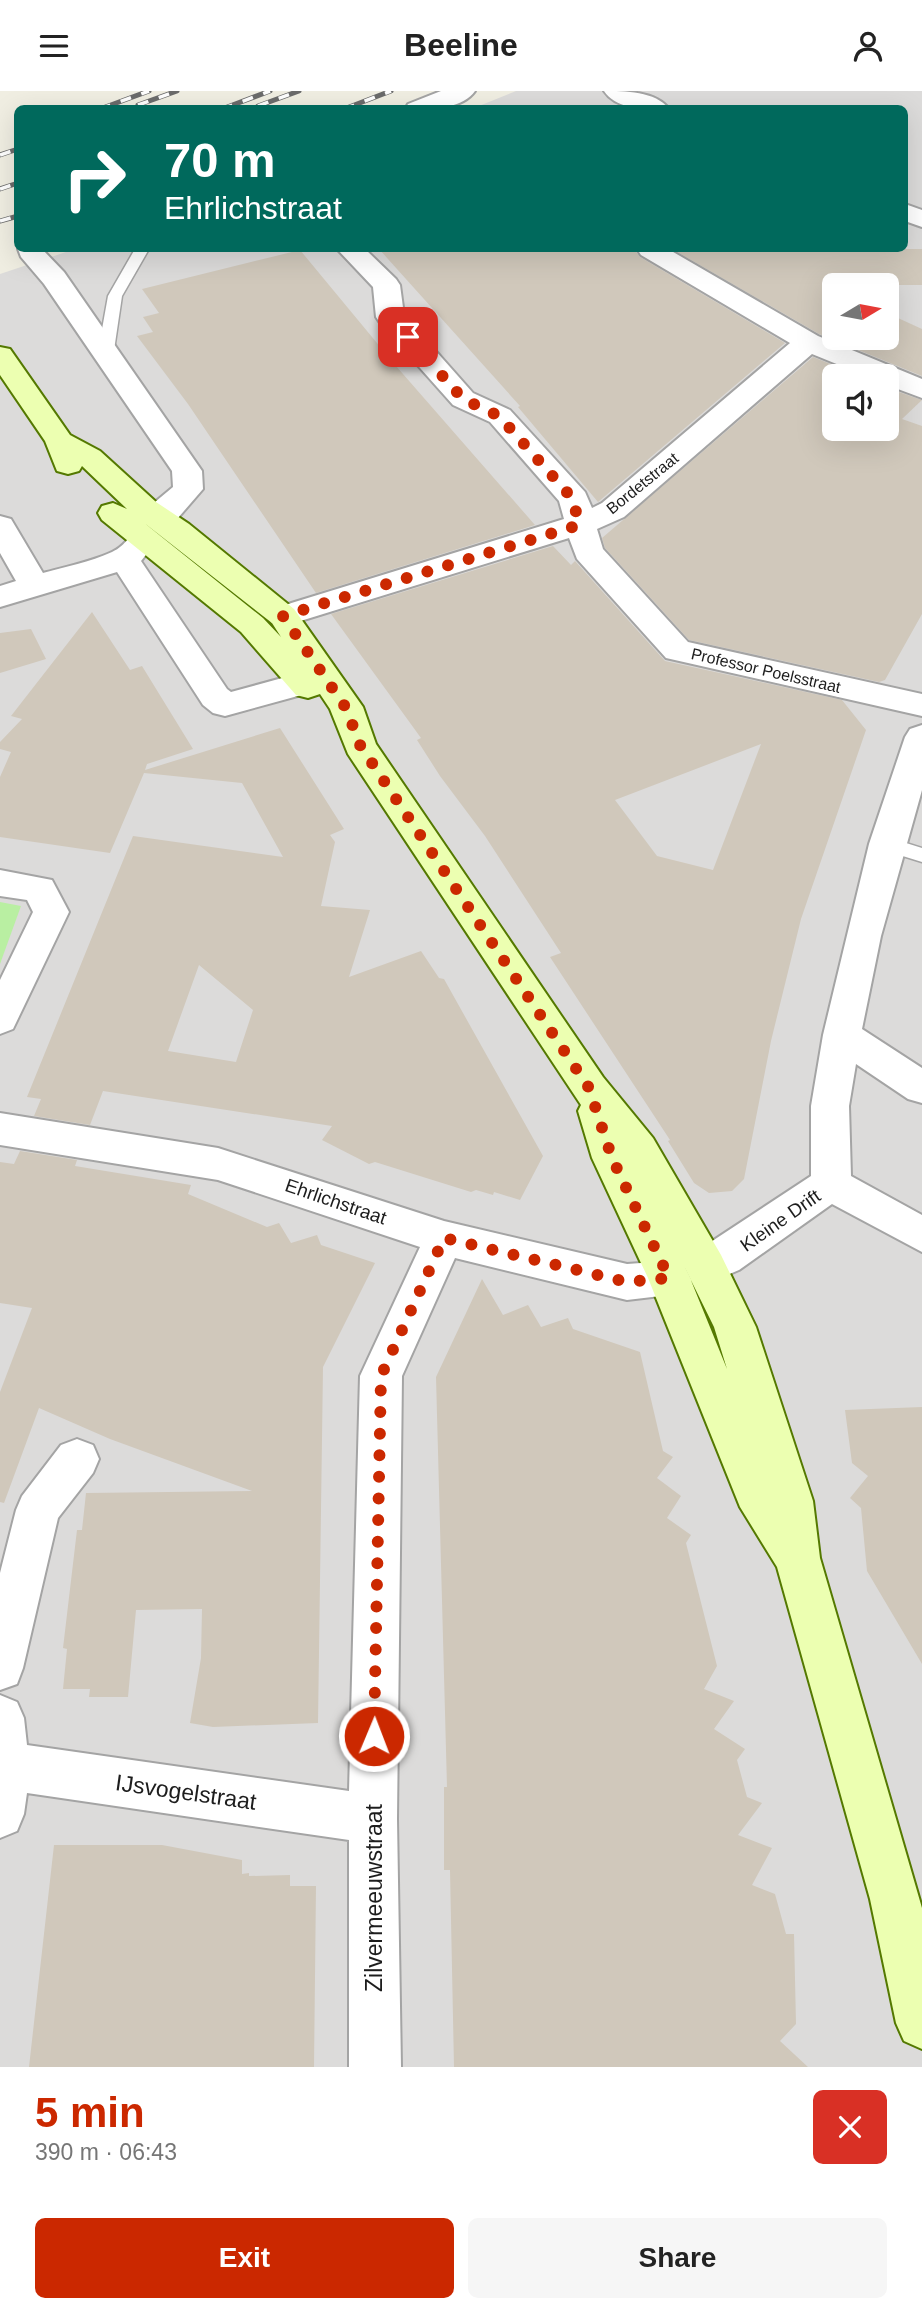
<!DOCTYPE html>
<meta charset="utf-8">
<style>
body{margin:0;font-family:Helvetica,sans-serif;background:#f6f6f6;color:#222;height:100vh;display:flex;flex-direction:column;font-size:26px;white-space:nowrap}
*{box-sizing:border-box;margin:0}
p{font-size:23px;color:#767676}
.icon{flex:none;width:38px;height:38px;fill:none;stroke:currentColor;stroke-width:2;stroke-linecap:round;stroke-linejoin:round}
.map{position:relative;height:1976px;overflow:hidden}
.details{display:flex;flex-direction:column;background:#fff;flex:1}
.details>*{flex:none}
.guide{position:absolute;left:14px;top:14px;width:894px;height:147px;border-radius:10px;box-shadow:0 7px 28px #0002;background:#00695c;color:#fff;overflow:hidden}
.needle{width:46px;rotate:80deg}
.buttons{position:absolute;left:822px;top:182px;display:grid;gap:14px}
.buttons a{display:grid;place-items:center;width:77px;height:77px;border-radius:10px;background:#fff;box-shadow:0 7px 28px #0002;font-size:35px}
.pin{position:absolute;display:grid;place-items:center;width:60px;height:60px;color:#fff;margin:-30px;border-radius:14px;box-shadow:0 4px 10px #0006}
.me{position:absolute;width:77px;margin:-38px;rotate:1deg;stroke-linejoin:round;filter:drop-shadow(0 0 5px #0008)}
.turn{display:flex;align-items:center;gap:24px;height:147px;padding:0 35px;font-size:32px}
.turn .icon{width:91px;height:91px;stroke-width:2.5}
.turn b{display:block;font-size:49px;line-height:60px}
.round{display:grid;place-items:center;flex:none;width:74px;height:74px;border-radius:10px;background:#f6f6f6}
.headline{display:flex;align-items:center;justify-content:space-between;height:119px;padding:0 35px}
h1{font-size:42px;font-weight:800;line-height:52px;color:#cb2800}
.button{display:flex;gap:14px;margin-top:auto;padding:14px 35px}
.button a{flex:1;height:80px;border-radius:10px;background:#cb2800;color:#fff;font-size:28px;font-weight:800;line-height:80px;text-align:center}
.button a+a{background:#f6f6f6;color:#222}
header{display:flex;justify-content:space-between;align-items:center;height:91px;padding:0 35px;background:#fff;font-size:32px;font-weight:800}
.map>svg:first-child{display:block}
.residential{fill:#dcdbda;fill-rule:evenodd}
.grass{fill:#b9efa2}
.building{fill:#d0c8bb;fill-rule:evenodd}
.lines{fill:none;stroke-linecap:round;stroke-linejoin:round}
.service-casing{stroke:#a4a4a4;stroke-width:3}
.minor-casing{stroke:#a4a4a4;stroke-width:4}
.secondary-casing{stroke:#547900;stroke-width:4}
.service{fill:#fff;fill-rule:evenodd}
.minor{fill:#fff;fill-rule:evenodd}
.secondary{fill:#ecffb1;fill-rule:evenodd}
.rail-casing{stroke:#6b6b6b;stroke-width:5}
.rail{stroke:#fff;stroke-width:3.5;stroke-dasharray:11;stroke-linecap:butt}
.route{stroke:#cb2800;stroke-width:12;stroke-dasharray:0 21.6}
.labels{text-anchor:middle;stroke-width:7;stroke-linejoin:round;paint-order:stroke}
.far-street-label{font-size:16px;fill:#1d1d1d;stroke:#fff}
.street-label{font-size:19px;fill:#1d1d1d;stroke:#fff}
.near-street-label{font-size:23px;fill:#1d1d1d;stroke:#fff}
</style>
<header><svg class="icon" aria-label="menu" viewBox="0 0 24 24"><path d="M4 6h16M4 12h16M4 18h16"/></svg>Beeline<svg class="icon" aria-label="person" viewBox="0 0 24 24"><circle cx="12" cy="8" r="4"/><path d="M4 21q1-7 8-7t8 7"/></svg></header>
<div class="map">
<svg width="922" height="1976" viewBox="0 0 922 1976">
<rect width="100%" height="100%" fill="#f0eee2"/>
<!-- residential -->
<path class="residential" d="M516,0h406v1976h-922v-1793l75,-25h830v-140l-431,-1zM835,194h52v53h-52zM835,285h52v53h-52z"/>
<!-- grass -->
<path class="grass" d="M0,811l21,4 -21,58z"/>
<!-- building -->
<g class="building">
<path d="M379,158h255l6,8 145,86 -187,159 -80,-95 2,-1z"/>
<path d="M672,158h250v36h-93l6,3v50h52v-25l35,16v47l-103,-42z"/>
<path d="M300,159l96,116 139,159 -219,68 -128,-189 -51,-68 16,-4 -10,-15 16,-4 -17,-24z"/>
<path d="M813,266l47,19h-25v53h52v-41l35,12 -20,19 20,7v188l-37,66 -6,2 -190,-42 -84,-92 -3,-10z"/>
<path d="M553,455l18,19 4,-4 90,100 177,39 24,30 -65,189 -30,122 -27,138 -12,12 -23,2 -15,-10 -26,-42 2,-1 -120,-183 11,-4 -76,-117 -45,-60 -23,-36 4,-2 -90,-124zM761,653l-48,126 -56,-14 -42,-56z"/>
<path d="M92,521l38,58 12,-4 51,83 -46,15 -2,6 135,-42 64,101 -14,6 5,7 -14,64 49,4 -21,67 72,-26 18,27 5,1 99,177 -23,44 -26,-8 -1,3 -17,-5 -5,2 -96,-30 -6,2 -47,-24 10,-14 -229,-35 -13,34 -56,-9 7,-17 -14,-2 106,-261 150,21 -41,-74 -98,-10 -34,80 -110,-16v-60l11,-25 -11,-3v-7l22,-23 -11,-3zM199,874l54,45 -17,52 -68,-11z"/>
<path d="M31,538l15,30 -46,14v-40z"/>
<path d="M20,1060l57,9 -2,6 116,19 -3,9 79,33 12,-4 12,20 26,-8 4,10 54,18 -52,104 -5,356 -105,4 -23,-4 11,-65 1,-49 -66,1 -8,87h-39l1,-8h-27l4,-40 -4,-1 14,-118h5l4,-37 166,-2 -142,-52 -71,-31 -35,95 -4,-1v-110l32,-84 -32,-5v-141l14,2z"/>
<path d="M482,1188l21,36 25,-10 13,22 27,-9 5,11 67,23 23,99 10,6 -16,21 24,18 -14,22 24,17 -5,8 31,123 -13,23 30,12 -20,28 31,20 -8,11 10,37 15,6 -24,32 34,13 -20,37 23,9 11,40h8l2,90 -16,17 28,26h-354l-4,-197h-6v-83h3l-11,-410z"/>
<path d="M922,1316v257l-55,-93 -6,-63 -11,-10 18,-22 -16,-13 -7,-53z"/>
<path d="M54,1754h108l80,15v14l7,-1v3l41,-1v11h26l-2,181h-285z"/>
</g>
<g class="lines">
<!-- service casing -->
<g class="service-casing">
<g id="service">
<path d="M135,158h14l-27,47 -9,61 -3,3h-10l-3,-3 11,-61z"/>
<path d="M887,746l35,11v14l-42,-13 -3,-5 3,-5z"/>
</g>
</g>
<!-- minor casing -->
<g class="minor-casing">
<g id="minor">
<path d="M441,0h34c-14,20 -49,18 -70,18l3,-5z"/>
<path d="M604,0c20,0 52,0 65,18 -21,0 -52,2 -65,-18z"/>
<path d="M905,113l17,6v17l-17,-6z"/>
<path d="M18,158h24l22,23 138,199 1,18 -32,37 -11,3 -11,-3 -4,-7 10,-17 18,-15 -1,-16 -128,-187 -23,-27z"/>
<path d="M337,158h28l31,30 4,6 4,30 69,78 37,17 75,82 7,16 10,-5 188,-160 -149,-88 -4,-6h31l150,87 104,43v19l-35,-13v-9h-21l-54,-22 -188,163 -27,12 6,20 85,93 234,52v22l-256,-58 -89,-99 -8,-21 -275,85 -11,3 -11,-3 -5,-7 5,-7 292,-90 -5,-18 -69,-79 -37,-17 -73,-82 -4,-6 -3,-30z"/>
<path d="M0,425l11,3 32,54c22,-6 47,-11 69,-21 19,-8 15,-25 41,-18l4,7 -16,20 86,128 4,3 73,-20 12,3 4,8 -4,8 -91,25 -12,-3 -10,-8 -86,-133 -117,35v-21l16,-5 -16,-28z"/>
<path d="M922,634v65l-41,146 -19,93 60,39v35l-14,-4 -52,-35 -7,42 2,70 71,39v37l-90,-48 -93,66 -33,14 -15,-5 -6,-12 6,-12 120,-79v-70l12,-71 46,-191 36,-107 5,-8z"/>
<path d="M0,779l52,10 17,32 -56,117 -13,5v-54l33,-68 -6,-12 -27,-4z"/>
<path d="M0,1022l218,35 226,73 183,43 42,-3 15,5 6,12 -6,12 -15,5 -42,5 -172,-42 -53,118 -5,443 4,248h-52v-227l-322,-47 -3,21 -7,17 -17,7v-143l17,7 7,16 3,27 322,46 11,-415 60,-129 -202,-67 -218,-35z"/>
<path d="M77,1348l16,6 6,14 -6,14 -35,45 -35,150 -6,16 -17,6v-117l16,-63 6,-14 39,-51z"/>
</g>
</g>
<!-- secondary casing -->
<g class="secondary-casing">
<path id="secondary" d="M0,256l10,2 60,86 30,16 56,51 33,22 105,85 69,98 13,37 227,333 50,61 68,117 35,72 57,174 7,57 102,350v141l-18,-8 -8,-18 -26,-124 -93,-332 -37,-60 -92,-229 -56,-120 -14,-47 3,-6 -233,-351 -18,-45 -10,-15 -12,4 -12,-3 -55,-63 -139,-112 -4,-7 4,-7 11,-3 14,6 -45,-43 -3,5 -11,3 -11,-3 -12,-30 -45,-66zM143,431l129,101 9,14 -18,-19zM683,1173l31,63 13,42 -37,-91z"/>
</g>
<!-- service -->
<use href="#service" class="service"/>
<!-- minor -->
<use href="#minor" class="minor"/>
<!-- secondary -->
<use href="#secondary" class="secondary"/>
<!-- rail casing -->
<g class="rail-casing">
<g id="rail">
<path d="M138,14l39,-14"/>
<path d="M258,15l41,-15"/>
<path d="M100,18l49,-18"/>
<path d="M222,18l48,-18"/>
<path d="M344,18l47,-18"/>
<path d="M0,64l18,-6"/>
<path d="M0,98l18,-6"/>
<path d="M0,130l18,-5"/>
</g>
</g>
<!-- rail -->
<use href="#rail" class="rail"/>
</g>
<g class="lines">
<!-- route -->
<path class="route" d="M374,1645l7,-360 63,-138 183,44 42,-4 -57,-120 -23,-70 -229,-343 -14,-37 -63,-92 296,-91 -6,-26 -74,-83 -36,-17 -55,-62"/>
</g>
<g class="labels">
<!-- far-street labels -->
<g class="far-street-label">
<text transform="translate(642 392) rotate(-39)" y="6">Bordetstraat</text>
<text transform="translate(766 579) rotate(13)" y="6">Professor Poelsstraat</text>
</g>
<!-- street labels -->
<g class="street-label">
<text transform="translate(336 1110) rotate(19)" y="7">Ehrlichstraat</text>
<text transform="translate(780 1129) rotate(-35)" y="7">Kleine Drift</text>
</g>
<!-- near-street labels -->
<g class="near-street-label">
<text transform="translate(186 1701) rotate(8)" y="8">IJsvogelstraat</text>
<text transform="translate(374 1807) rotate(-90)" y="8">Zilvermeeuwstraat</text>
</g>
</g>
</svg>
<div class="buttons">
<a><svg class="needle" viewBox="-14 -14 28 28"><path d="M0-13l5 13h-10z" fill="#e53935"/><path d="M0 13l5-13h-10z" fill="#767676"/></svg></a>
<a><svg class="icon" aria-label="sound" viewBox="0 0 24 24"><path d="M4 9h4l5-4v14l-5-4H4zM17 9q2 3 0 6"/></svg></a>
</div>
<div class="pin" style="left:408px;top:246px;background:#d93025"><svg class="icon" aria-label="arrive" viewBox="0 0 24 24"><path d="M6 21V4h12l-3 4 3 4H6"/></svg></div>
<svg class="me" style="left:374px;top:1645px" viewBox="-20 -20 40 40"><circle r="17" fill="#cb2800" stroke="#fff" stroke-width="3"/><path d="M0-11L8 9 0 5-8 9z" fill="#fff"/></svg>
<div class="guide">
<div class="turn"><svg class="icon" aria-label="right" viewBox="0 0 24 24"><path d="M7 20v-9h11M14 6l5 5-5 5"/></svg><div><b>70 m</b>Ehrlichstraat</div></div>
</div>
</div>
<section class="details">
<div class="headline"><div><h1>5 min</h1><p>390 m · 06:43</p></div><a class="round" style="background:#d93025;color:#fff"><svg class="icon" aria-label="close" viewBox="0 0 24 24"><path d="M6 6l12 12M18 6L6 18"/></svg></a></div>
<div class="button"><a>Exit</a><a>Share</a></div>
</section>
